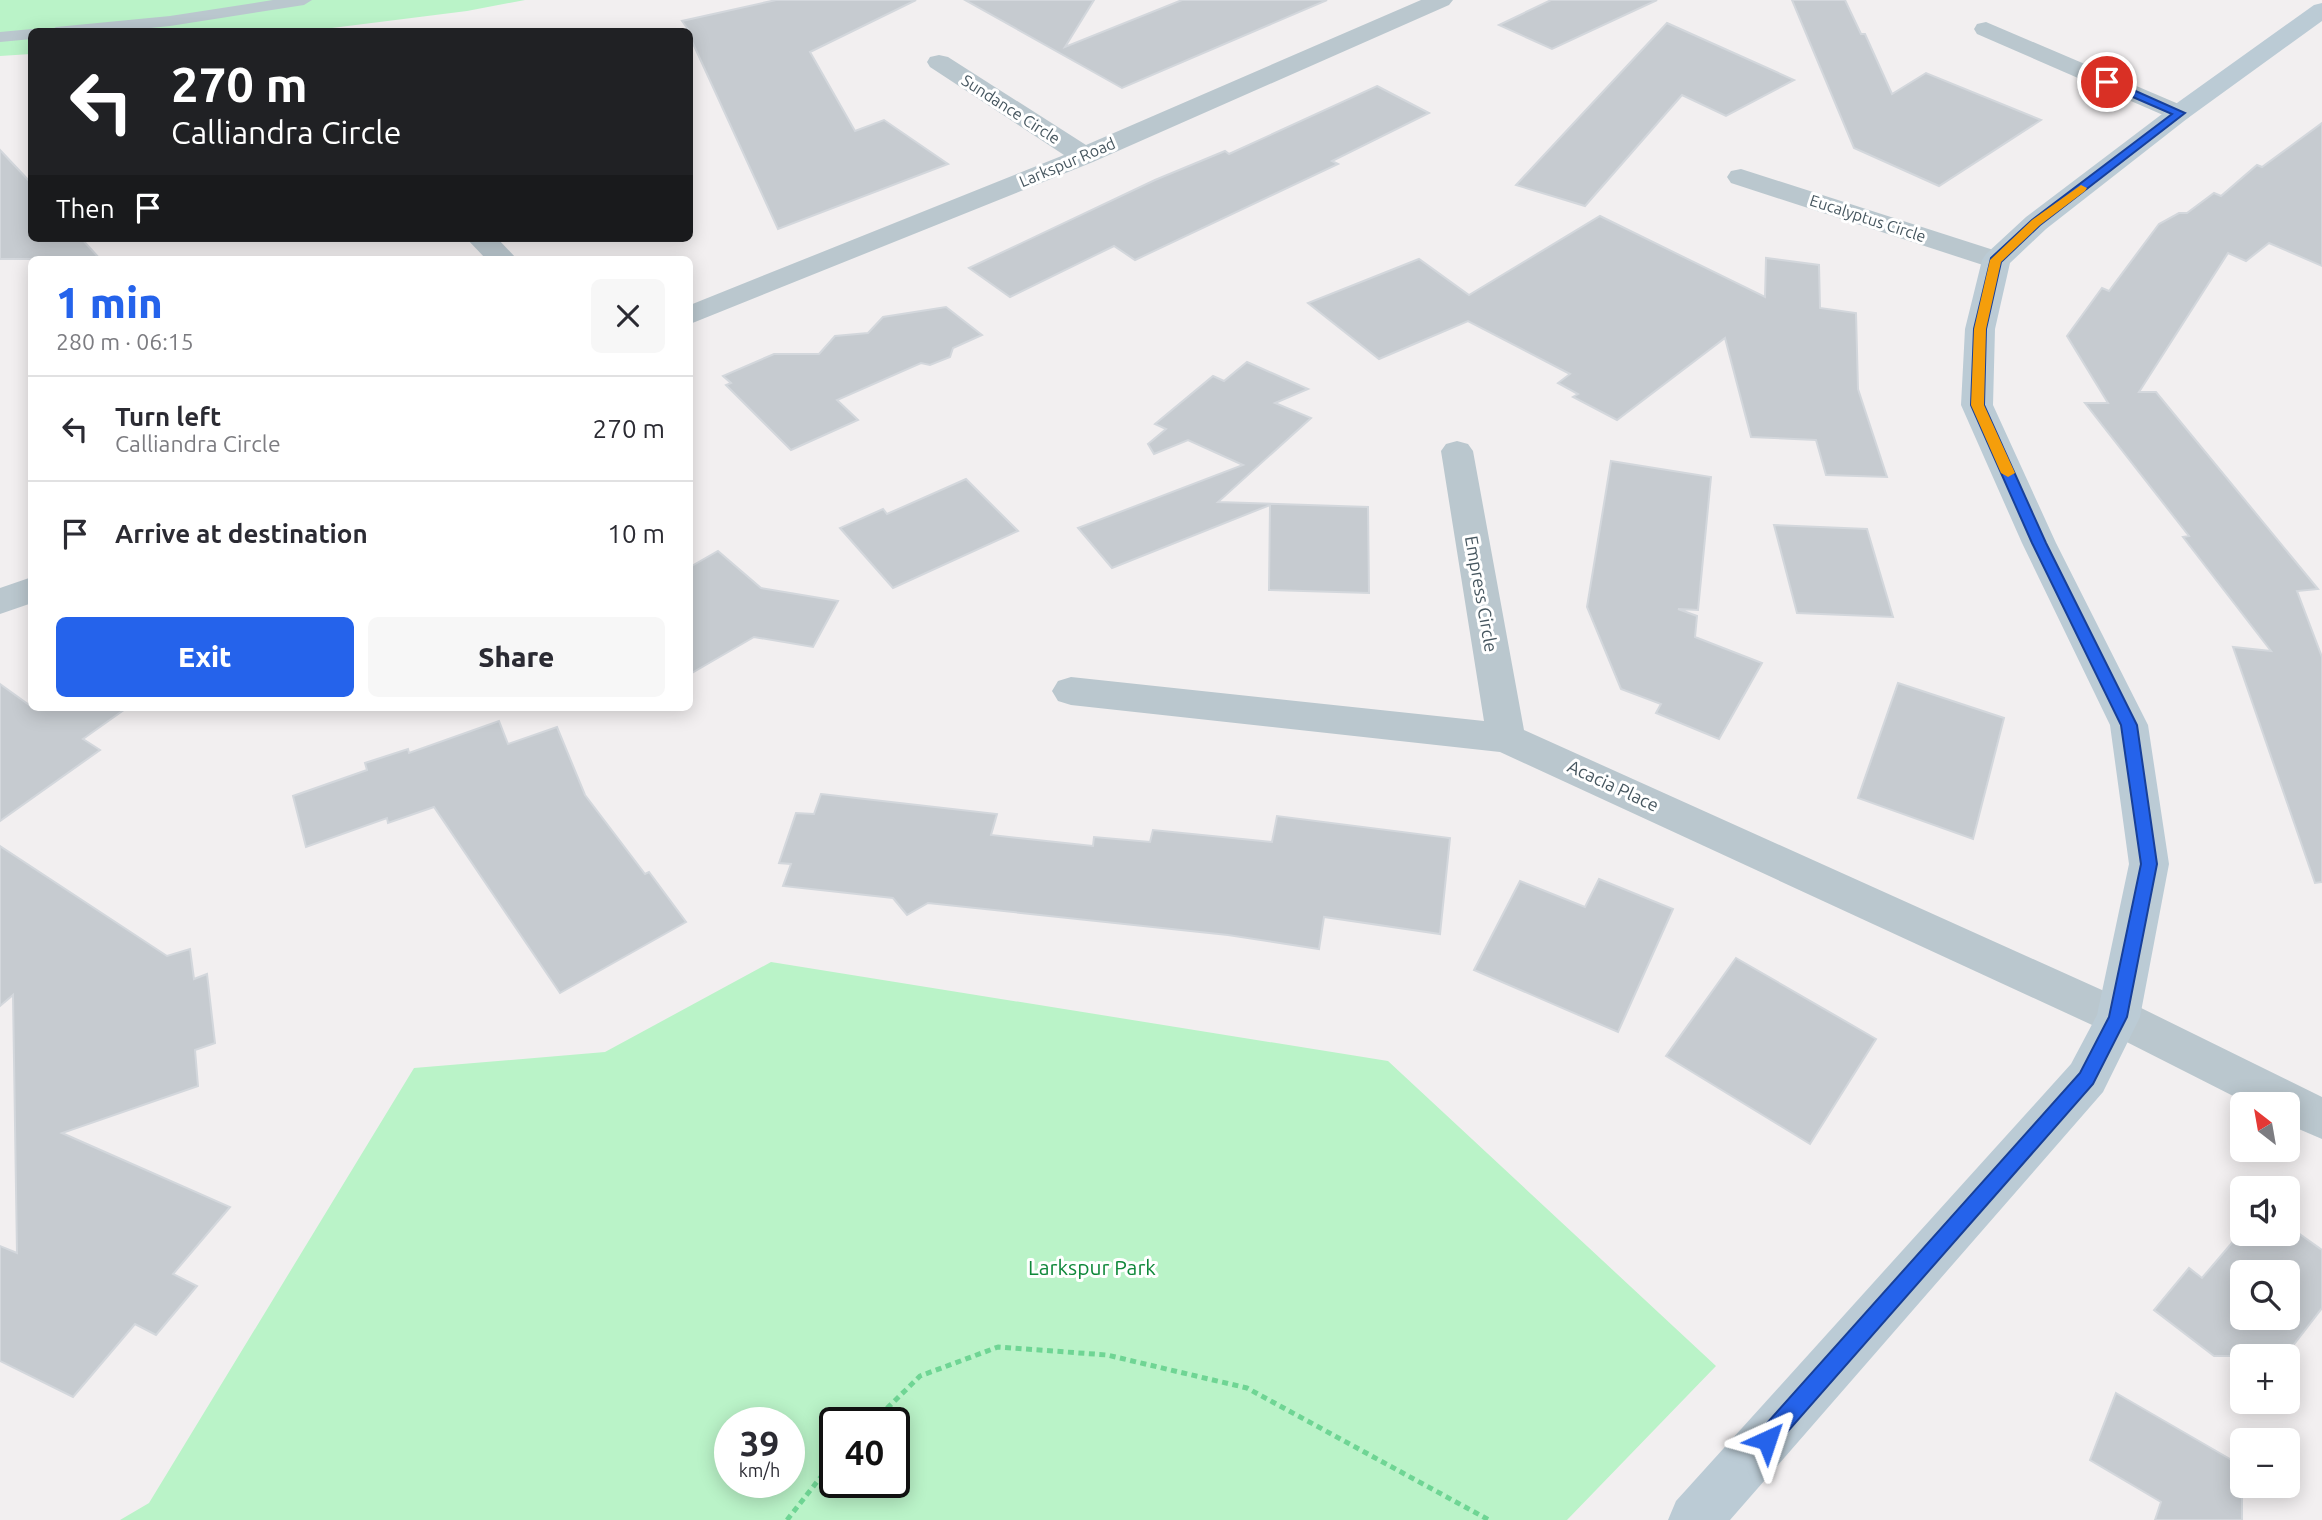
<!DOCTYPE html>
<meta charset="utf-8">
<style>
body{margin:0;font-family:Ubuntu,sans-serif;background:#f7f7f7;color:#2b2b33;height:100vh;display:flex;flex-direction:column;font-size:26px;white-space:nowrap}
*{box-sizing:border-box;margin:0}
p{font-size:23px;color:#7c7c81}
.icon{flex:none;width:38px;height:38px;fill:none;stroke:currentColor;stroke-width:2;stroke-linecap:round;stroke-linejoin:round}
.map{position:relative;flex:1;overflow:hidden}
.sheet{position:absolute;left:28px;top:256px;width:665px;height:455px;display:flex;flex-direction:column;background:#fff;border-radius:10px;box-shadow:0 4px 18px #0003}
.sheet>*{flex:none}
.top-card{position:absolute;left:28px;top:28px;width:665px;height:214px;border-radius:10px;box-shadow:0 4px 18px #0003;background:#202124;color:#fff;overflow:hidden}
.needle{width:46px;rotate:329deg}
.buttons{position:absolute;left:2230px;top:1092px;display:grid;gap:14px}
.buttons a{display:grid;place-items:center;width:70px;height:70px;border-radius:10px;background:#fff;box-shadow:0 4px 18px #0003;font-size:35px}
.speed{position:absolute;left:714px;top:1407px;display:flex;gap:14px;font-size:35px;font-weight:700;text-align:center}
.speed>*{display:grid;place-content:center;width:91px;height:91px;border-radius:50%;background:#fff;box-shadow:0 4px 18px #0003;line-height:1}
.speed small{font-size:18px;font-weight:400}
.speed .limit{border:4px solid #111;border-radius:10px;background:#fff;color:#111}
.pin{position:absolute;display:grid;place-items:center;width:60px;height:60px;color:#fff;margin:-30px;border:4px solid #fff;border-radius:50%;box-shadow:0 2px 7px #0007}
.me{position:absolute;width:77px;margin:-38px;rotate:42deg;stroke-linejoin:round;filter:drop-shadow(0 0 5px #0008)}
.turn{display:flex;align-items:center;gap:24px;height:147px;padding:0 28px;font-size:32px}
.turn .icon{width:91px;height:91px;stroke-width:2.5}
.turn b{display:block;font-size:49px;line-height:60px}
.then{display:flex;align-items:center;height:66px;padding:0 28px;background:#0003;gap:14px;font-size:26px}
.round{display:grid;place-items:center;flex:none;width:74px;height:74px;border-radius:10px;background:#f7f7f7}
.summary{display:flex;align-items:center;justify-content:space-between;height:119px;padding:0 28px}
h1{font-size:42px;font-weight:800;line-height:52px;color:#2563eb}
.primary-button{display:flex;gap:14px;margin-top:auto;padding:14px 28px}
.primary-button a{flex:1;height:80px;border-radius:10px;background:#2563eb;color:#fff;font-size:28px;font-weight:800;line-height:80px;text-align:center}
.primary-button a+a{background:#f7f7f7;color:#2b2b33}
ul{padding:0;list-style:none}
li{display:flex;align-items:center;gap:21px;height:105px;padding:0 28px;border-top:2px solid #e1e1e2}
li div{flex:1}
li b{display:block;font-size:26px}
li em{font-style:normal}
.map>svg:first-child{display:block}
.green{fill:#baf3c8;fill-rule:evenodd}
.building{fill:#c6cbd0;stroke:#d3d7dc;stroke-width:2;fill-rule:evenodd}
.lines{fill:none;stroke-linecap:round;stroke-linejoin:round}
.path{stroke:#6fd594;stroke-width:5;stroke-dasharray:6 4.5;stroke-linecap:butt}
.lane{fill:#bac7ce;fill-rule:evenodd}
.street{fill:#bac7ce;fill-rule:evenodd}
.secondary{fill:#bbcbd5;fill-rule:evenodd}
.route{fill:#2563eb;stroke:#184099;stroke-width:2}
.slow{fill:#f59e0b}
.labels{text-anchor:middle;stroke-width:6;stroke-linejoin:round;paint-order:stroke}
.far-street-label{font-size:16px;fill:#46565f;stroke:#fff}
.street-label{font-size:18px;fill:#46565f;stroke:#fff}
.near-park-label{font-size:21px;fill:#0f883a;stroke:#fff}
</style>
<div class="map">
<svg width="2322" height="1520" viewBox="0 0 2322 1520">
<rect width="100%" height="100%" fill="#f2eff0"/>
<!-- green -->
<g class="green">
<path d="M0,0h525l-58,11 -159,20 -276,1 -1,22 -31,2z"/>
<path d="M771,962l617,99 328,305 -149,154h-1447l29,-17 265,-435 191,-16zM730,1423h59v59h-59zM835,1423h59v59h-59z"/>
</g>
<!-- building -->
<g class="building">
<path d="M776,0h140l-106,52 45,79 29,-11 64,44 -170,65 -88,-192v-5l-8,-11z"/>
<path d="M965,0h129l-29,47 117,-47h145l-205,88z"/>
<path d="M1551,0h106l-105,49 -53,-24z"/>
<path d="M1792,0h53l16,34h4l27,60 34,-21 115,47 -102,66 -85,-38z"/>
<path d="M1667,23l127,57 -68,36 -44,-21 -97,111 -69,-21z"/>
<path d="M1377,86l52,27 -97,48 6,3 -203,96 -21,-14 -104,51 -41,-29 186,-88 70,-29 4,3z"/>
<path d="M2322,123v143l-53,-23 -23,18 -18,-8 -89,139h17l162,197 -21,2 25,66v225l-7,1 -82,-236 38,4 -88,-114 6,-1 -104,-133h23l-41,-67 35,-48 7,3 50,-67 20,-11h8l27,-20 7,3 36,-31 5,2z"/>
<path d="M0,150l32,34v54h49l19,21h-100z"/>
<path d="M1600,216l165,81 1,-39 53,7 1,43 36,5 2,76 29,88 -61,-2 -10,-35 -65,-3 -26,-99 -108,82 -44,-23 5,-3 -20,-11 12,-9 -102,-53 -89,38 -71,-56 111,-44 50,36z"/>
<path d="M946,307l36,28 -29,13 -3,9 -20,8 -9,-2 -84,37 21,20 -67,30 -65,-65 5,-2 -8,-7 51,-22h45l16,-18 33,-3 15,-16z"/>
<path d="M1247,362l61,27 -33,14 36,15 -93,84 150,5 1,86 -100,-3 1,-85 -158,63 -34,-40 165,-63 -55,-25 -34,14 -6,-10 18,-15 -11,-5 58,-48 11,5z"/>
<path d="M1611,461l100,16 -13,133 -20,-1 19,7 -2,21 67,26 -43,76 -63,-26 5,-9 -40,-15 -34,-82z"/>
<path d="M966,479l52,52 -125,57 -53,-60 43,-19 4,5z"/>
<path d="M1774,525l93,4 26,88 -96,-4z"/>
<path d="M718,551l43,37 77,13 -25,46 -59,-10 -64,37v-107z"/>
<path d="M1898,683l106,35 -31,121 -115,-41z"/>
<path d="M0,684l32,23h96l-45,32 17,11 -100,71z"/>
<path d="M499,721l9,23 49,-17 28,68 60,79 4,-2 37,50 -126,71 -126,-186 -46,16 -1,-5 -81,29 -13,-51 74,-26 -2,-7 43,-14 1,4z"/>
<path d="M821,794l176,20 -6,21 102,11 1,-9 56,5 3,-12 119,12 5,-26 173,22 -10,96 -116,-17 -5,32 -91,-14 -300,-32 -21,12 -14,-17 -110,-12 8,-22 -12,-1 17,-50 18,1z"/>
<path d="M0,846l167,110 23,-7 4,30 13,-5 8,69 -20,7 3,36 -136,47 168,74 -57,67 24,12 -41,49 -21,-11 -62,73 -73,-36v-115l17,7 -4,-258 -13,11z"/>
<path d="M1599,879l74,30 -55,123 -144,-62 46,-89 65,26z"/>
<path d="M1736,958l140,81 -66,105 -144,-88z"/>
<path d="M2287,1225l35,25v58l-37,48h-71l-60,-46 35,-42 13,10 40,-47v3h45zM2242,1272h45v46h-45z"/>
<path d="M2116,1393l126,73v54h-87l6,-18 -71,-42z"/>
</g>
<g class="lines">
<!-- path -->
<g class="path">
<path d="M872,1423l48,-47 78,-29 109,8 140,33 242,132"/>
<path d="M787,1520l48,-61"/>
</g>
<!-- lane -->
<g class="lane">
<path d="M273,0h39l-8,5 -134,21 -58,6h-64l8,-5 114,-11z"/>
<path d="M32,29l7,3h-7v7l-32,3v-10z"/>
</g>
<!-- street -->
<g class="street">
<path d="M1421,0h32l-4,5 -356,157 -403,162v-19l374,-150 -134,-88 -3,-5 3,-5 9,-2 9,2 138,88z"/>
<path d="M1986,22l202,86 4,5 -4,5 -9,3 -9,-3 -193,-84 -3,-5 3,-5z"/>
<path d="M1741,169l265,85 4,6 -4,6 -10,3 -10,-3 -255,-83 -4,-6 4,-6z"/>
<path d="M466,238h31l20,21h-31z"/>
<path d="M1457,441l11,3 5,7 51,279 609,274 189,93v42l-35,-15v-20h-38l-146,-74 -603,-278 -429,-47 -13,-4 -6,-10 6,-10 13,-4 413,44 -43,-270 5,-7z"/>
<path d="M32,577v26l-32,11v-26z"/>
</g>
<!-- secondary -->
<path class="secondary" d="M2322,3v18l-134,97 -142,111 -36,34 -15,66 -2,76 63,138 92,182 21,139 -29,153 -37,75 -373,428h-62l8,-19 395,-437 26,-49 32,-151 -19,-139 -88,-182 -61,-138 4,-76 17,-69 4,-6 40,-37 144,-109 144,-103z"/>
</g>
<!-- route -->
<path class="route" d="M2103,80h8l74,33 -145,112 -39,37 -15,67 -2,76 62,138 91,182 20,139 -30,153 -34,67 -319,363 -7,3 -8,-3 -3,-7 3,-8 321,-359 29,-56 32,-153 -20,-139 -89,-182 -61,-138 3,-76 17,-71 41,-38 140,-106 -69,-30z"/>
<!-- slow -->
<path class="slow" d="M2081,185l6,3 -2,3 -45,34 -39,37 -15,67 -2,76 31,68 -7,4 -7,-4 -30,-68 3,-76 16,-69 42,-40z"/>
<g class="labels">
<!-- far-street labels -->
<g class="far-street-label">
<text transform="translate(1011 109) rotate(33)" y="6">Sundance Circle</text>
<text transform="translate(1067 162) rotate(-23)" y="6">Larkspur Road</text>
<text transform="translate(1868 218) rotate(18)" y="6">Eucalyptus Circle</text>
</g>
<!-- street labels -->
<g class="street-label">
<text transform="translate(1481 594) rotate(80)" y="6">Empress Circle</text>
<text transform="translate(1613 786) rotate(25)" y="6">Acacia Place</text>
</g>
<!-- near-park labels -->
<g class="near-park-label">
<text x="1092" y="1275">Larkspur Park</text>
</g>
</g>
</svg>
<div class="buttons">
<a><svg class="needle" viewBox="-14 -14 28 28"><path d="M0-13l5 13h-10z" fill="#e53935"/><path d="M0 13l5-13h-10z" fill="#7c7c81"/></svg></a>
<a><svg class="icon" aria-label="sound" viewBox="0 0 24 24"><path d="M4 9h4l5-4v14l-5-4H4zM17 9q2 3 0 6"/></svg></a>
<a><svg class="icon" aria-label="search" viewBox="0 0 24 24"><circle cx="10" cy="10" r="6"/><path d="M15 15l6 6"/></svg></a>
<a>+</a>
<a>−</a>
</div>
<div class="speed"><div>39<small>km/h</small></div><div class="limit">40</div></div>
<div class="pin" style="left:2107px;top:82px;background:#d93025"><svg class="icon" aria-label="arrive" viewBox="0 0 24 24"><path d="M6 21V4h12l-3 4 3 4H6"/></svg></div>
<svg class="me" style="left:1767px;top:1440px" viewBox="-20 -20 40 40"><path d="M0-17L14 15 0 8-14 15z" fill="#2563eb" stroke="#fff" stroke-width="4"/></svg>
<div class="top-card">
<div class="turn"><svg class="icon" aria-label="left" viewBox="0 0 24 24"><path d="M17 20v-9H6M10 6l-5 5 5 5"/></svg><div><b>270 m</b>Calliandra Circle</div></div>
<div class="then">Then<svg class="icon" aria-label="arrive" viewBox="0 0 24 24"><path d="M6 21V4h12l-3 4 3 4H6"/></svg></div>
</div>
<section class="sheet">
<div class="summary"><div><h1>1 min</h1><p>280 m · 06:15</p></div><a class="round"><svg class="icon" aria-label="close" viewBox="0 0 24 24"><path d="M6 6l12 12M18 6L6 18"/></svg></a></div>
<ul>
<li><svg class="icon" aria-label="left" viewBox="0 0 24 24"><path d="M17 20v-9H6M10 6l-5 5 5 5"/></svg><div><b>Turn left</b><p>Calliandra Circle</p></div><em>270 m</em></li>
<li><svg class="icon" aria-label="arrive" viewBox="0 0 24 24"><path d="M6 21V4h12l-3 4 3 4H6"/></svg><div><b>Arrive at destination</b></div><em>10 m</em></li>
</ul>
<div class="primary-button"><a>Exit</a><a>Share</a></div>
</section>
</div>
